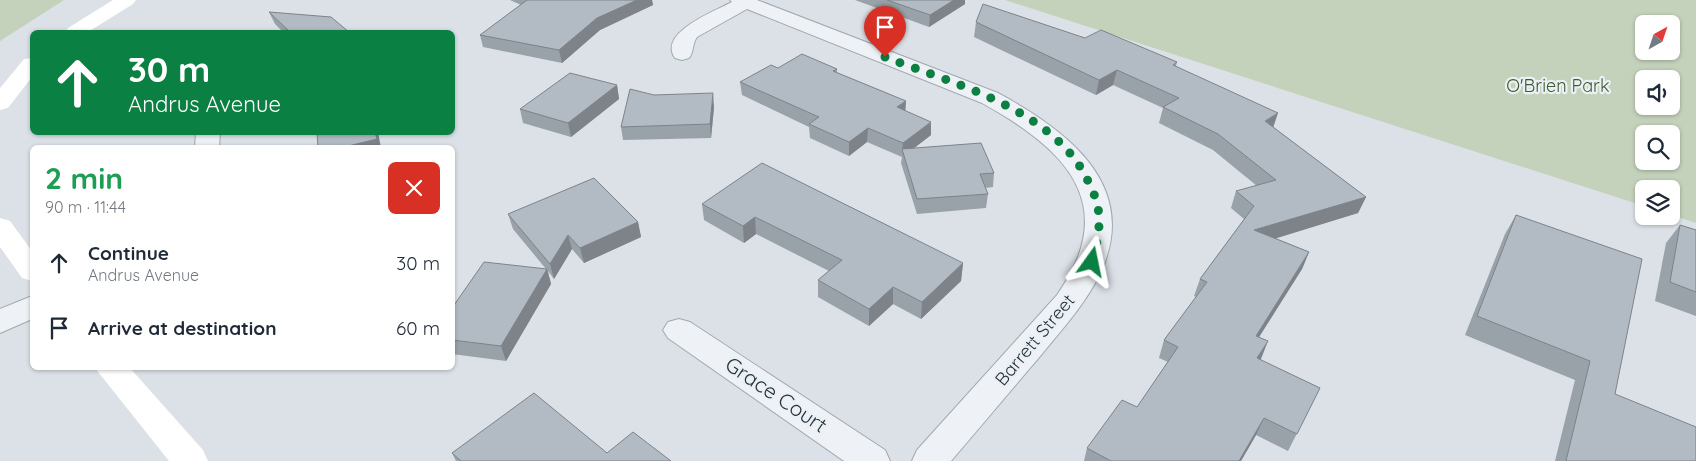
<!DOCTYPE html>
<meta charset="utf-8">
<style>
body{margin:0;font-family:Quicksand,sans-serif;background:#f2f2f3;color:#1f2937;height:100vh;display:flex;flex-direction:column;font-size:19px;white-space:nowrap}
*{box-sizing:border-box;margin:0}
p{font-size:16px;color:#747a83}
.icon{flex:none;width:28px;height:28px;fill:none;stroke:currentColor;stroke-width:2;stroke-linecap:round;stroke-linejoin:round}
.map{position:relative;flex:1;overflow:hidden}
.side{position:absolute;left:30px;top:145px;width:425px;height:225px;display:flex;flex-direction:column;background:#fff;border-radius:8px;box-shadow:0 1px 4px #0004}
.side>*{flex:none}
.banner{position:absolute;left:30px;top:30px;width:425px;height:105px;border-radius:8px;box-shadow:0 1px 4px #0004;background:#0b8043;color:#fff;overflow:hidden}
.needle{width:32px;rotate:40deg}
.fabs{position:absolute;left:1635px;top:15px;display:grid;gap:10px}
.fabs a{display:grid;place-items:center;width:45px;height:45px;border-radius:8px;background:#fff;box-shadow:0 1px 4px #0004;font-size:25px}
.pin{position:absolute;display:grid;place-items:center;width:42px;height:42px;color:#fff;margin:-51px -21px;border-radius:50% 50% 50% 0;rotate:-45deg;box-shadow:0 0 5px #0007}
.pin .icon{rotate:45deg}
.me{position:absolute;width:55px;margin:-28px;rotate:12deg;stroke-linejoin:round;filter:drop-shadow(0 0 4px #0008)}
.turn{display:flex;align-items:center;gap:18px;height:105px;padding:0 15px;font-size:22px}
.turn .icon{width:65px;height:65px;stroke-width:2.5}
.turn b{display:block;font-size:35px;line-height:42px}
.round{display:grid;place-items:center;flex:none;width:52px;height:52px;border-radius:8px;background:#f2f2f3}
.summary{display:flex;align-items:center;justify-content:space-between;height:85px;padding:0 15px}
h1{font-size:30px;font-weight:700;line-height:38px;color:#1e9e55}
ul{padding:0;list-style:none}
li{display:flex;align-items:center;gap:15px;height:65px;padding:0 15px}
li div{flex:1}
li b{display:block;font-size:19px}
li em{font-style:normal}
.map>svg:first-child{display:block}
.green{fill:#c4d1bb;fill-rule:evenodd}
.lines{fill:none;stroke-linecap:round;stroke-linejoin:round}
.street-casing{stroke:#a0a9b1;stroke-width:2}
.street{fill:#eef1f5;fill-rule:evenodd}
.secondary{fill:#fff;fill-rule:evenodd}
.wall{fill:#99a1a9}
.shaded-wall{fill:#7d8389}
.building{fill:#b2bbc4;stroke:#7d8389}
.route{stroke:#0b8043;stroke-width:9;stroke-dasharray:0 16.2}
.labels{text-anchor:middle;stroke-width:4.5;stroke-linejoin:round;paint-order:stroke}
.park-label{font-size:18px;fill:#3e5a30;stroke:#eaf0f4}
.street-label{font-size:18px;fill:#24313d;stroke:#eaf0f4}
.near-street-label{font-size:21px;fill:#24313d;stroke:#eaf0f4}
</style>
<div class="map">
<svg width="1696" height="461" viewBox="0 0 1696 461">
<rect width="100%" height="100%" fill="#dbe1e7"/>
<!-- green -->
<g class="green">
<path d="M0,0h64l-64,41z"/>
<path d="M1005,0h691v223l-25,-8v-26h-27v17zM1644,24h27v27h-27zM1644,79h27v27h-27zM1644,134h27v27h-27z"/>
</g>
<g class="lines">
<!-- street casing -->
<g class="street-casing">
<g id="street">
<path d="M730,0h27l241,93c66,36 140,89 105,174 -14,33 -39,60 -61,87 -30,35 -60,71 -91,107h-39l5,-11 140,-155c6,-9 12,-18 16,-27 40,-81 -28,-130 -91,-165l-235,-94 -50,28c-5,7 -3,15 -8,21l-7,2 -7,-2c-18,-25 40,-47 57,-56z"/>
<path d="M196,132h24l-1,16h-24z"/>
<path d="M32,296v23l-32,14v-24z"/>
<path d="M679,319l11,3 195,128 5,11h-46l-176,-123 -5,-8 5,-8z"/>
</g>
</g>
<!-- street -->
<use href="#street" class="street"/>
<!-- secondary -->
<g class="secondary">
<path d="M113,0h23l-3,4 -45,28h-23l3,-4z"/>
<path d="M32,58v19l-24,31 -8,2v-22l24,-29z"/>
<path d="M0,218l10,3 22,30v30l-10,-3 -22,-31z"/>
<path d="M95,368h35l73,82 5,11h-39z"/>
</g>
</g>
<!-- wall -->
<g class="wall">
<path d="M510,0h142l1,5 -53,25 -38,33 -79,-16 -3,-12 41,-30z"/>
<path d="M855,0h110v4l-36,23z"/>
<path d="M269,12l80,20h-66l-8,-8z"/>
<path d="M976,22l109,16 92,24 -1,4 97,61 93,70 -8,16 -83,25 34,14 -7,17 -43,68 1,23 60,28 -32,63 -32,-16 -15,26h-157l3,-13 50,-41 31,-45 -9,-4 5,-18 32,-43 -2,-1 6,-17 44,-60 -13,-11 5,-17 21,-5 -44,-36 -54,-27 4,-15 -50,-23 -17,10 -122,-58z"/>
<path d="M778,68l59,1v4l69,28 -1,10 26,24 -17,13 80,25 -1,14 -8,1 3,6 -2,14 -69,6 -16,-51 1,-6 -35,-15 -18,14 -39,-18 -1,-11 -67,-32 -2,-13z"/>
<path d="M617,85l2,14 -48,38 -48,-14 -3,-14z"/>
<path d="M654,95l60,12 -3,31 -88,2 -2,-13z"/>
<path d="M702,204l261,59 -2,18 -40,38 -28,-15 -24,22 -51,-29v-17l11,-9 -73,-37 -12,9 -40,-23z"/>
<path d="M508,214l130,8 3,15 -57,26 -12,-14 -18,30 -6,-8 3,13 -45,77 -54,-7v-46l94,-39 -33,-40z"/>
<path d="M1516,215l99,179 81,67h-141l20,-81 -110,-45 40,-101z"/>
<path d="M1680,225l16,5v86l-41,-15 11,-58z"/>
<path d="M452,453h155l64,8h-215z"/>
</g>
<!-- shaded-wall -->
<g class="shaded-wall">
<path d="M637,0h15l1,5 -53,25 -38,33 -3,-13 38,-32z"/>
<path d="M954,0h11v4l-36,23 1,-12z"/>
<path d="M1117,70l-4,15 -17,10 3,-15z"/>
<path d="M617,85l2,14 -48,38 -3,-14z"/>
<path d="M713,93l1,14 -3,31 -1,-14z"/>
<path d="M906,101l-1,14 -8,-8z"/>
<path d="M1278,113l-5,15 -8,-7z"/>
<path d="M931,122v13l-27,21 -2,-5 1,-8z"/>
<path d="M868,128l-1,14 -18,14v-14z"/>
<path d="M375,132h3l3,16h-41z"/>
<path d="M1366,197l-8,16 -110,34 6,-17z"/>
<path d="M755,217l1,17 -12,9 -1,-17z"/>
<path d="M638,222l3,15 -57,26 -4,-15z"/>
<path d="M568,235l4,14 -18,30 -4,-15z"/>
<path d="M1309,252l-7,17 -53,84 7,-17z"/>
<path d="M963,263l-2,18 -40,38 1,-17z"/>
<path d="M547,269l4,15 -45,77 -5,-15z"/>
<path d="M893,287v17l-24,22v-17z"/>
<path d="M1268,341l-7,18 -11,17 7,-18z"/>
<path d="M1264,418l-8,17 -15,26h-2z"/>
</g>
<!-- building -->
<g class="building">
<path d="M527,0h110l-40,18 -38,32 -79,-15z"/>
<path d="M887,0h67l-24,15z"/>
<path d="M983,4l102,34 16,-8 76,32 -4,3 105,48 -13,8 101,76 -112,33 55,22 -53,84 12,5 -11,17 63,30 -23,46 -33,-16 -25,43h-128l-24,-13 35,-48 15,7 41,-60 -14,-7 43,-58 -7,-3 54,-73 -18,-15 40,-11 -58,-46 -55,-27 16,-9 -62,-28 -18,10 -123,-58z"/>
<path d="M269,12l62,5 18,15h-59z"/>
<path d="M802,54l35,15 -4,2 73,30 -9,6 34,15 -28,21 -35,-15 -19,14 -40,-18 10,-7 -79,-35 31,-17 7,3z"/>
<path d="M570,73l47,12 -49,38 -48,-14z"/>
<path d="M630,89l24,6 59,-2 -3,31 -89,3z"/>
<path d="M317,132h58l2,7 -37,9h-22z"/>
<path d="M981,143l13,30 -14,1 8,20 -71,5 -15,-50z"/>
<path d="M762,163l201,100 -41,39 -29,-15 -24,22 -51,-29 24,-20 -87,-43 -12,9 -41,-22z"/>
<path d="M594,178l44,44 -58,26 -12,-13 -18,29 -42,-50z"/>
<path d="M1516,215l126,44 -27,135 81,33v34h-130l24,-100 -113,-45z"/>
<path d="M1680,225l16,5v62l-26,-10z"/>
<path d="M484,262l63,7 -46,77 -49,-6v-32z"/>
<path d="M534,393l73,60 26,-21 38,29h-210l-9,-8z"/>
</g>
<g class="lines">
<!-- route -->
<path class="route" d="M885,57c69,27 169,52 203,124 7,13 12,28 11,43 0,13 -4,26 -7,38"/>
</g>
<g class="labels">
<!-- park labels -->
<g class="park-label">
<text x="1558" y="92">O'Brien Park</text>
</g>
<!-- street labels -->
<g class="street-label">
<text transform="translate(1035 340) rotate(-50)" y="6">Barrett Street</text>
</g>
<!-- near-street labels -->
<g class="near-street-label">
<text transform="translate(776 395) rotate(34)" y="7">Grace Court</text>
</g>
</g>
</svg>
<div class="fabs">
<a><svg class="needle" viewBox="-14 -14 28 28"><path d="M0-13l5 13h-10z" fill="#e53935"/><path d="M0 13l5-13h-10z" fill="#747a83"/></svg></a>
<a><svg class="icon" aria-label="sound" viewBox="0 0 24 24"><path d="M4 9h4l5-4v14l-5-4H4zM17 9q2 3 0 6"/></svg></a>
<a><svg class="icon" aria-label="search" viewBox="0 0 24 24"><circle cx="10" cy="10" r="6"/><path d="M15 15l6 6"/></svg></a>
<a><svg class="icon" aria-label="layers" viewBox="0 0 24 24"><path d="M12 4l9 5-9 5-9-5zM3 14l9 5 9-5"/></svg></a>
</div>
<div class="pin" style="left:885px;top:57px;background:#d93025"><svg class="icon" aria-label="arrive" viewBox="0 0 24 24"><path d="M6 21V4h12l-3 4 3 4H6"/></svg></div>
<svg class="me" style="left:1092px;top:262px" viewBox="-20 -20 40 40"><path d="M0-17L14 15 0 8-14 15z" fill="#0b8043" stroke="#fff" stroke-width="4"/></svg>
<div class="banner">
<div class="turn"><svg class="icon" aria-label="ahead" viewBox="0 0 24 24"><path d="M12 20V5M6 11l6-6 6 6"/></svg><div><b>30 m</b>Andrus Avenue</div></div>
</div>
<section class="side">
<div class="summary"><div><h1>2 min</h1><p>90 m · 11:44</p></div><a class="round" style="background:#d93025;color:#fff"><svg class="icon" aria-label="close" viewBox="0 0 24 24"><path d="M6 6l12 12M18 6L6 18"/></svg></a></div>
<ul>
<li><svg class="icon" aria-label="ahead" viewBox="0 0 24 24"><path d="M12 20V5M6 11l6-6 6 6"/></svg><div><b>Continue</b><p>Andrus Avenue</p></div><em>30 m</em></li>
<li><svg class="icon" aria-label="arrive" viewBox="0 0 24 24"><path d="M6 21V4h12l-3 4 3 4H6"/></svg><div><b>Arrive at destination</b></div><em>60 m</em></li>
</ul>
</section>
</div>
